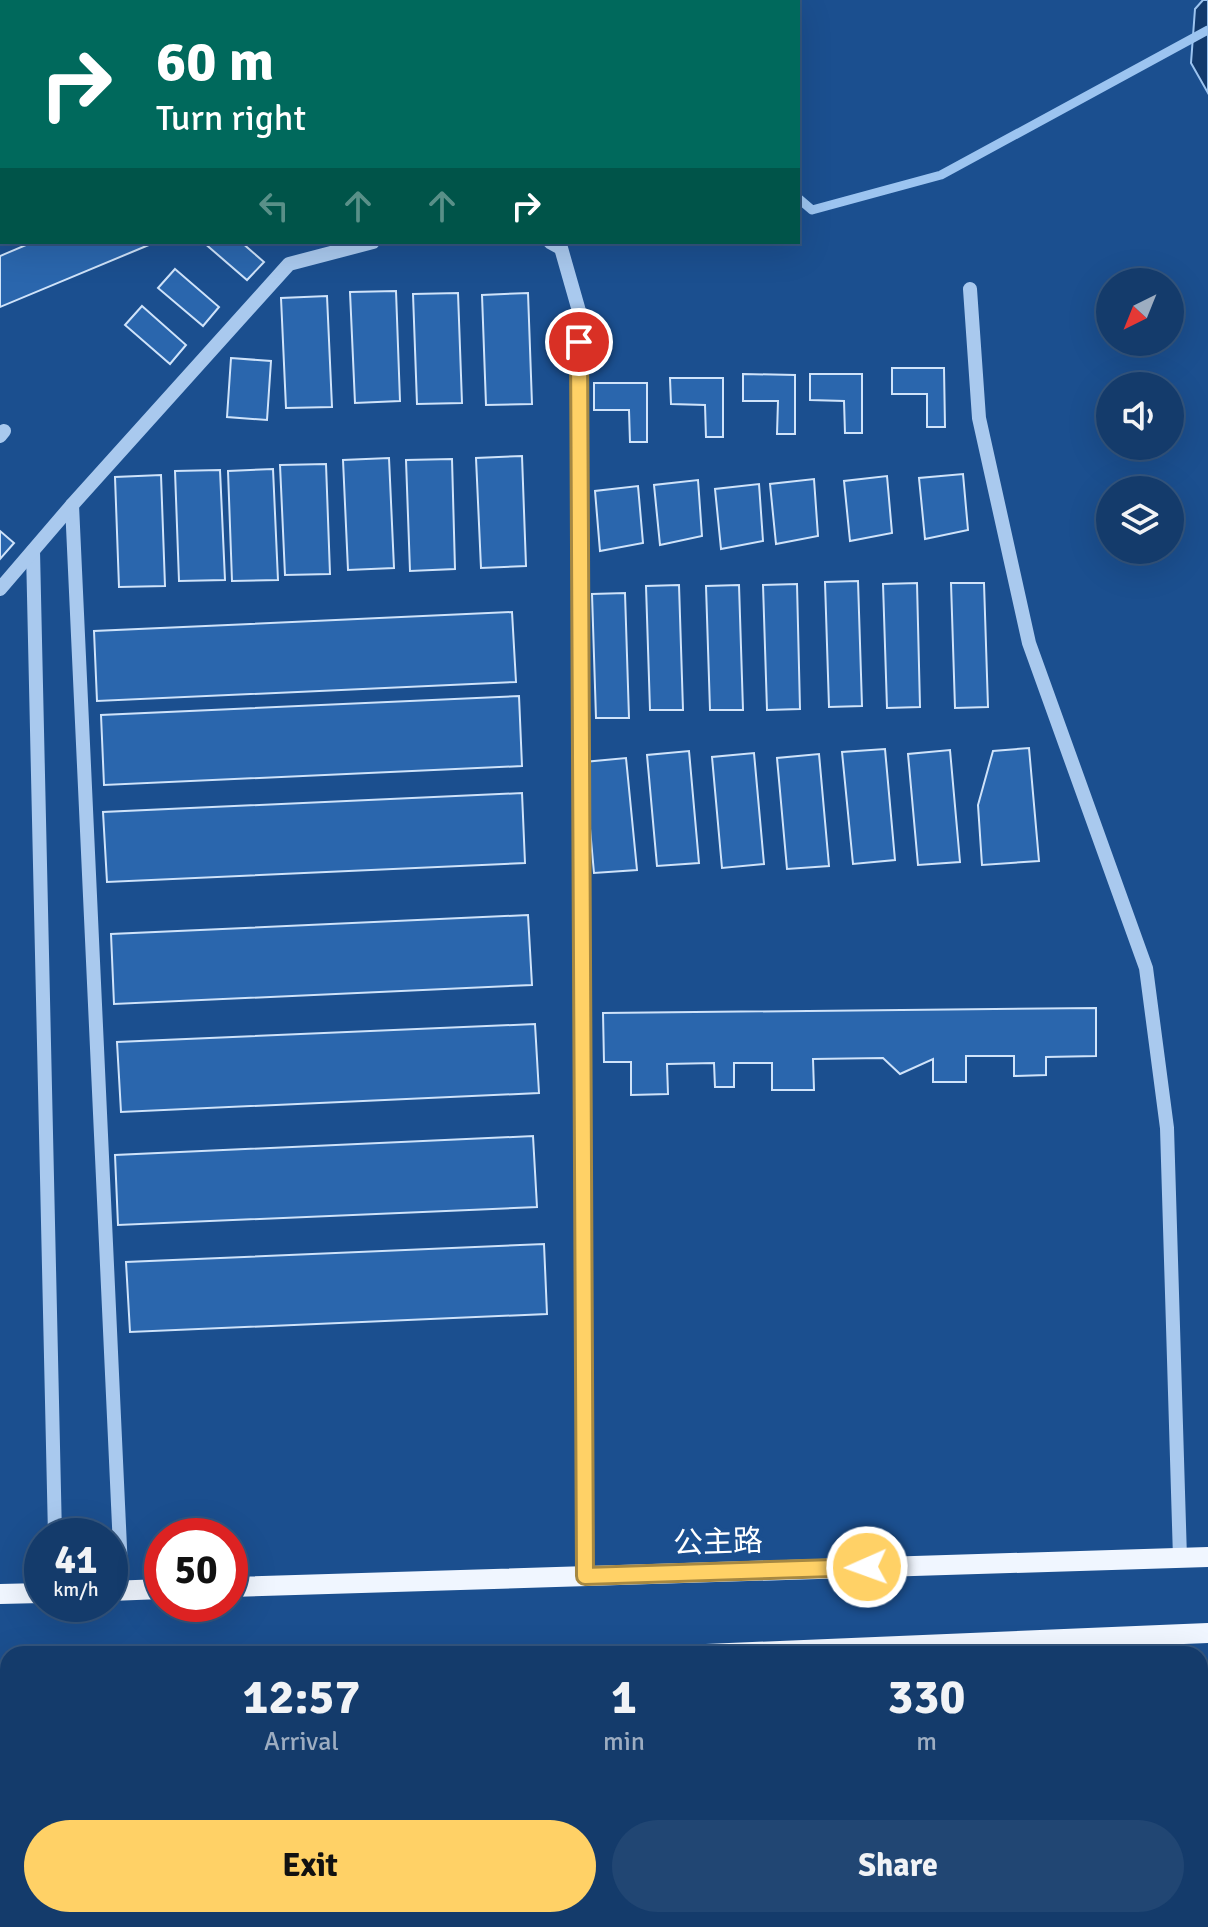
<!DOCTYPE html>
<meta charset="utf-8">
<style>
body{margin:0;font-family:Signika,"Noto Sans SC",sans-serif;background:#214673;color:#f1f3f6;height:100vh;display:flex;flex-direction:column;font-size:30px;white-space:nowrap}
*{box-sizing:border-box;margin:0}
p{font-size:26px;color:#9dadc1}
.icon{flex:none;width:44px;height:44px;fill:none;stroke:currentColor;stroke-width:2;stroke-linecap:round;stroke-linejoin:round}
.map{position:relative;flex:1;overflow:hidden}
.drawer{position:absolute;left:0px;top:1646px;width:1208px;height:282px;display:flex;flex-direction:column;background:#143b6b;border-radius:24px 24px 0 0;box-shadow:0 8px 32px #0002,0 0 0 2px #33557e}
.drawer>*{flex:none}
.hud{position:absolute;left:0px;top:0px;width:800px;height:244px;box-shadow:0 8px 32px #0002,0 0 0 2px #33557e;background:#00695c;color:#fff;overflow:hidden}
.needle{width:52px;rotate:223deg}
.tools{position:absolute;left:1096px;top:268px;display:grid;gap:16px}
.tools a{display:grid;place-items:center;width:88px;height:88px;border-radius:50%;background:#143b6b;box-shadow:0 8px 32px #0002,0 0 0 2px #33557e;font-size:40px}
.speed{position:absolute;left:24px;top:1518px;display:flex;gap:16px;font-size:40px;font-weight:700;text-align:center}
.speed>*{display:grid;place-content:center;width:104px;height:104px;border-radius:50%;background:#143b6b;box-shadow:0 8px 32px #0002,0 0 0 2px #33557e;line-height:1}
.speed small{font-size:20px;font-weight:400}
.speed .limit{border:12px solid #d22;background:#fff;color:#111}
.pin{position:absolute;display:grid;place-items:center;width:68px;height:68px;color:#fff;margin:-34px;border:4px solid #fff;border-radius:50%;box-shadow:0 2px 8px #0007}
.me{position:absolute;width:88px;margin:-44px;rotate:268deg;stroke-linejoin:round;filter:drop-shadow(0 0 6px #0008)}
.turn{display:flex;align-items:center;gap:28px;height:168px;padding:0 24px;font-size:36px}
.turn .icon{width:104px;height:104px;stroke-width:2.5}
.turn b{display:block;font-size:56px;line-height:68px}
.lanes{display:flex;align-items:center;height:76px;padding:0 24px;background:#0003;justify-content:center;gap:40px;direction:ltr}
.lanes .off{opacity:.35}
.eta{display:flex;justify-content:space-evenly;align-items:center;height:136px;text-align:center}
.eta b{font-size:48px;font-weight:700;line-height:56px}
.primary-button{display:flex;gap:16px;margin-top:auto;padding:16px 24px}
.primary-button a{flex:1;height:92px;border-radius:48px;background:#ffd166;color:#111;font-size:32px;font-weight:700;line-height:92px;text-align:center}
.primary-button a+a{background:#214673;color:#f1f3f6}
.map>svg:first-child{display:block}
.water{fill:#123a6d;stroke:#9cc4f0;stroke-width:2}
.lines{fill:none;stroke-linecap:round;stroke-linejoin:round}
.stream{stroke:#9cc4f0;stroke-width:9}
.building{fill:#2a66ad;stroke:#cfe3fa;stroke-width:2}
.minor{stroke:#a9c9ee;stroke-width:14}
.major{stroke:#f0f6ff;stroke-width:20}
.route-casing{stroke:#a68842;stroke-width:20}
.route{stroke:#ffd166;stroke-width:14}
.labels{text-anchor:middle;stroke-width:8;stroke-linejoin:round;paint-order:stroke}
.street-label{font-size:30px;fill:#fff;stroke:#1b4f8f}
</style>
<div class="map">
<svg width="1208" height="1927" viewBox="0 0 1208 1927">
<rect width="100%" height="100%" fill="#1b4f8f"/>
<!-- water -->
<path class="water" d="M1203,0h5v93l-17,-30 4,-54z"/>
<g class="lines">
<!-- stream -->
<g class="stream">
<path d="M580,0l8,2"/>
<path d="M484,2l12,-2"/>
<path d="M0,161l2,-1"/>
<path d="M798,198l14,12 129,-35 267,-145"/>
</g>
</g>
<!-- building -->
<g class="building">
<path d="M33,242h123l-156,65v-51z"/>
<path d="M203,242h38l23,20 -17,18z"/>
<path d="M175,269l44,38 -16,19 -45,-38z"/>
<path d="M396,291l4,110 -45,2 -5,-111z"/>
<path d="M458,293l4,110 -45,1 -4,-110z"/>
<path d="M528,293l4,111 -46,1 -4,-110z"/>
<path d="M327,296l5,111 -46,1 -5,-110z"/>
<path d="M142,306l44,39 -16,19 -45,-39z"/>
<path d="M231,358l40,3 -4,59 -40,-3z"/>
<path d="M892,368h52l1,59h-18v-33h-35z"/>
<path d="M743,374l52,1v59h-18l1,-33h-35z"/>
<path d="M810,374h52v59h-17l-1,-32 -34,-1z"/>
<path d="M670,378h53v59h-17l-1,-32 -34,-1z"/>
<path d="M594,383h53v59h-17l-1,-32h-35z"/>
<path d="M522,456l4,110 -45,2 -5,-110z"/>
<path d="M389,458l5,110 -46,2 -5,-110z"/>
<path d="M452,459l3,110 -45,2 -4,-111z"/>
<path d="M326,464l4,110 -45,1 -5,-110z"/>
<path d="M273,469l5,111 -46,1 -4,-110z"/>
<path d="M220,470l5,110 -46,1 -4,-110z"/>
<path d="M963,474l5,56 -43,9 -6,-61z"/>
<path d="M161,475l4,111 -46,1 -4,-110z"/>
<path d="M887,476l5,57 -42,8 -6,-60z"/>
<path d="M814,479l4,57 -42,8 -6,-60z"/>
<path d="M698,480l4,56 -42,9 -6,-60z"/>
<path d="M759,484l4,57 -42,8 -6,-60z"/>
<path d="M638,486l5,57 -43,8 -5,-60z"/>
<path d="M0,531l14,12 -14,16z"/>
<path d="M858,581l4,125 -33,1 -4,-125z"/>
<path d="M917,583l3,124 -33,1 -4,-124z"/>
<path d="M951,583h33l4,124 -33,1z"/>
<path d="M797,584l3,125 -33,1 -4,-125z"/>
<path d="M679,585l4,125h-33l-4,-124z"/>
<path d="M739,585l4,125h-33l-4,-124z"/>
<path d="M625,593l4,125h-33l-4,-124z"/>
<path d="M512,612l4,70 -419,19 -3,-70z"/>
<path d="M519,696l3,70 -418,19 -3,-70z"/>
<path d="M1029,748l10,113 -57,4 -4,-60 15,-54z"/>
<path d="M885,749l10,111 -42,4 -11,-112z"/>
<path d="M950,750l10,112 -42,3 -10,-111z"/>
<path d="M689,751l10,112 -42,3 -10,-111z"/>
<path d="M754,753l10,111 -42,4 -10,-111z"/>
<path d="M819,754l10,112 -42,3 -10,-111z"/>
<path d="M626,758l11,112 -43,3 -10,-111z"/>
<path d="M522,793l3,70 -418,19 -4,-70z"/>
<path d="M528,915l4,70 -418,19 -3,-70z"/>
<path d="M1096,1008v48l-50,1v18l-32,1v-20h-48v26h-33v-23l-33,15 -17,-16 -70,1 1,31h-42v-27h-38v24h-19l-1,-24 -47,1 1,30 -37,1v-33h-27l-1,-49z"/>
<path d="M535,1024l4,69 -418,19 -4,-70z"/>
<path d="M533,1136l4,71 -419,18 -3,-70z"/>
<path d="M544,1244l3,70 -417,18 -4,-70z"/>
<rect x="1200" y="1742" width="8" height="106"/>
<path d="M999,1920h173v7h-179z"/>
</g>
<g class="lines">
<!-- minor -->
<g class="minor">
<path d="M308,2l8,-2"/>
<path d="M0,122h2"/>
<path d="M550,242l11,6 18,63 6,1265"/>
<path d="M970,289l9,129 50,225 117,325 21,160 13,430"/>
<path d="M0,436l4,-5"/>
<path d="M72,505l50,1086"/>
<path d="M33,551l22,985"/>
<path d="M0,589l72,-84 217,-241 84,-22"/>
<path d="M99,1920v7"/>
<path d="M580,1920l1,7"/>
<path d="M923,1920v7"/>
</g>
<!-- major -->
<g class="major">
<path d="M230,1587l978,-30"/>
<path d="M110,1591l52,-2"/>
<path d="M0,1594l42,-1"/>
<path d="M706,1654l502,-21"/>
<path d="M0,1681h8"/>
</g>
</g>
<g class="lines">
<!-- route casing -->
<g class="route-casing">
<path id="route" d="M579,342l6,1234 282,-9"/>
</g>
<!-- route -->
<use href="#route" class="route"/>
</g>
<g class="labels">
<!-- street labels -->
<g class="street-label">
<text transform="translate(718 1542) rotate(-2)" y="10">公主路</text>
</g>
</g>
</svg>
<div class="tools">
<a><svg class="needle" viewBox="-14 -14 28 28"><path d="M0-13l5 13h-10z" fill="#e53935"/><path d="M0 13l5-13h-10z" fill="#9dadc1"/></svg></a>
<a><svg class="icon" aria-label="sound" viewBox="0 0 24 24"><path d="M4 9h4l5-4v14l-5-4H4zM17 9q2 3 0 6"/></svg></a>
<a><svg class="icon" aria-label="layers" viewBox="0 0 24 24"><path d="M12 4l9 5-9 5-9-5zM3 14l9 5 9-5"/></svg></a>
</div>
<div class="speed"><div>41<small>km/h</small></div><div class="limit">50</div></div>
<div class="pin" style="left:579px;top:342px;background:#d93025"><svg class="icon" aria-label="arrive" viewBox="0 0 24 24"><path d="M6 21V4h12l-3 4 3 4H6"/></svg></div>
<svg class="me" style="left:867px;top:1567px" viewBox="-20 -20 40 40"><circle r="17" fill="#ffd166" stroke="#fff" stroke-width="3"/><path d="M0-11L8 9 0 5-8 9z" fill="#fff"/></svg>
<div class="hud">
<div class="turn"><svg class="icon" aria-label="right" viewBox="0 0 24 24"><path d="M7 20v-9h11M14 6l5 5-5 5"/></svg><div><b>60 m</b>Turn right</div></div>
<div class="lanes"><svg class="icon off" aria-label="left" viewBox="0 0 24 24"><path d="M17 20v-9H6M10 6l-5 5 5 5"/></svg><svg class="icon off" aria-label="ahead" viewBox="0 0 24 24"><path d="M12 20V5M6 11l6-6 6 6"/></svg><svg class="icon off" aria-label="ahead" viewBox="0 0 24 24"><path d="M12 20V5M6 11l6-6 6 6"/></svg><svg class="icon" aria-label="right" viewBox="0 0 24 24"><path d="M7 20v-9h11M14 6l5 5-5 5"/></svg></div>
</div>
<section class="drawer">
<div class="eta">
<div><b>12:57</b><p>Arrival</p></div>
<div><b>1</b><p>min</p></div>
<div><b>330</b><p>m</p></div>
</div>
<div class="primary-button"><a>Exit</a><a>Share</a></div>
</section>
</div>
